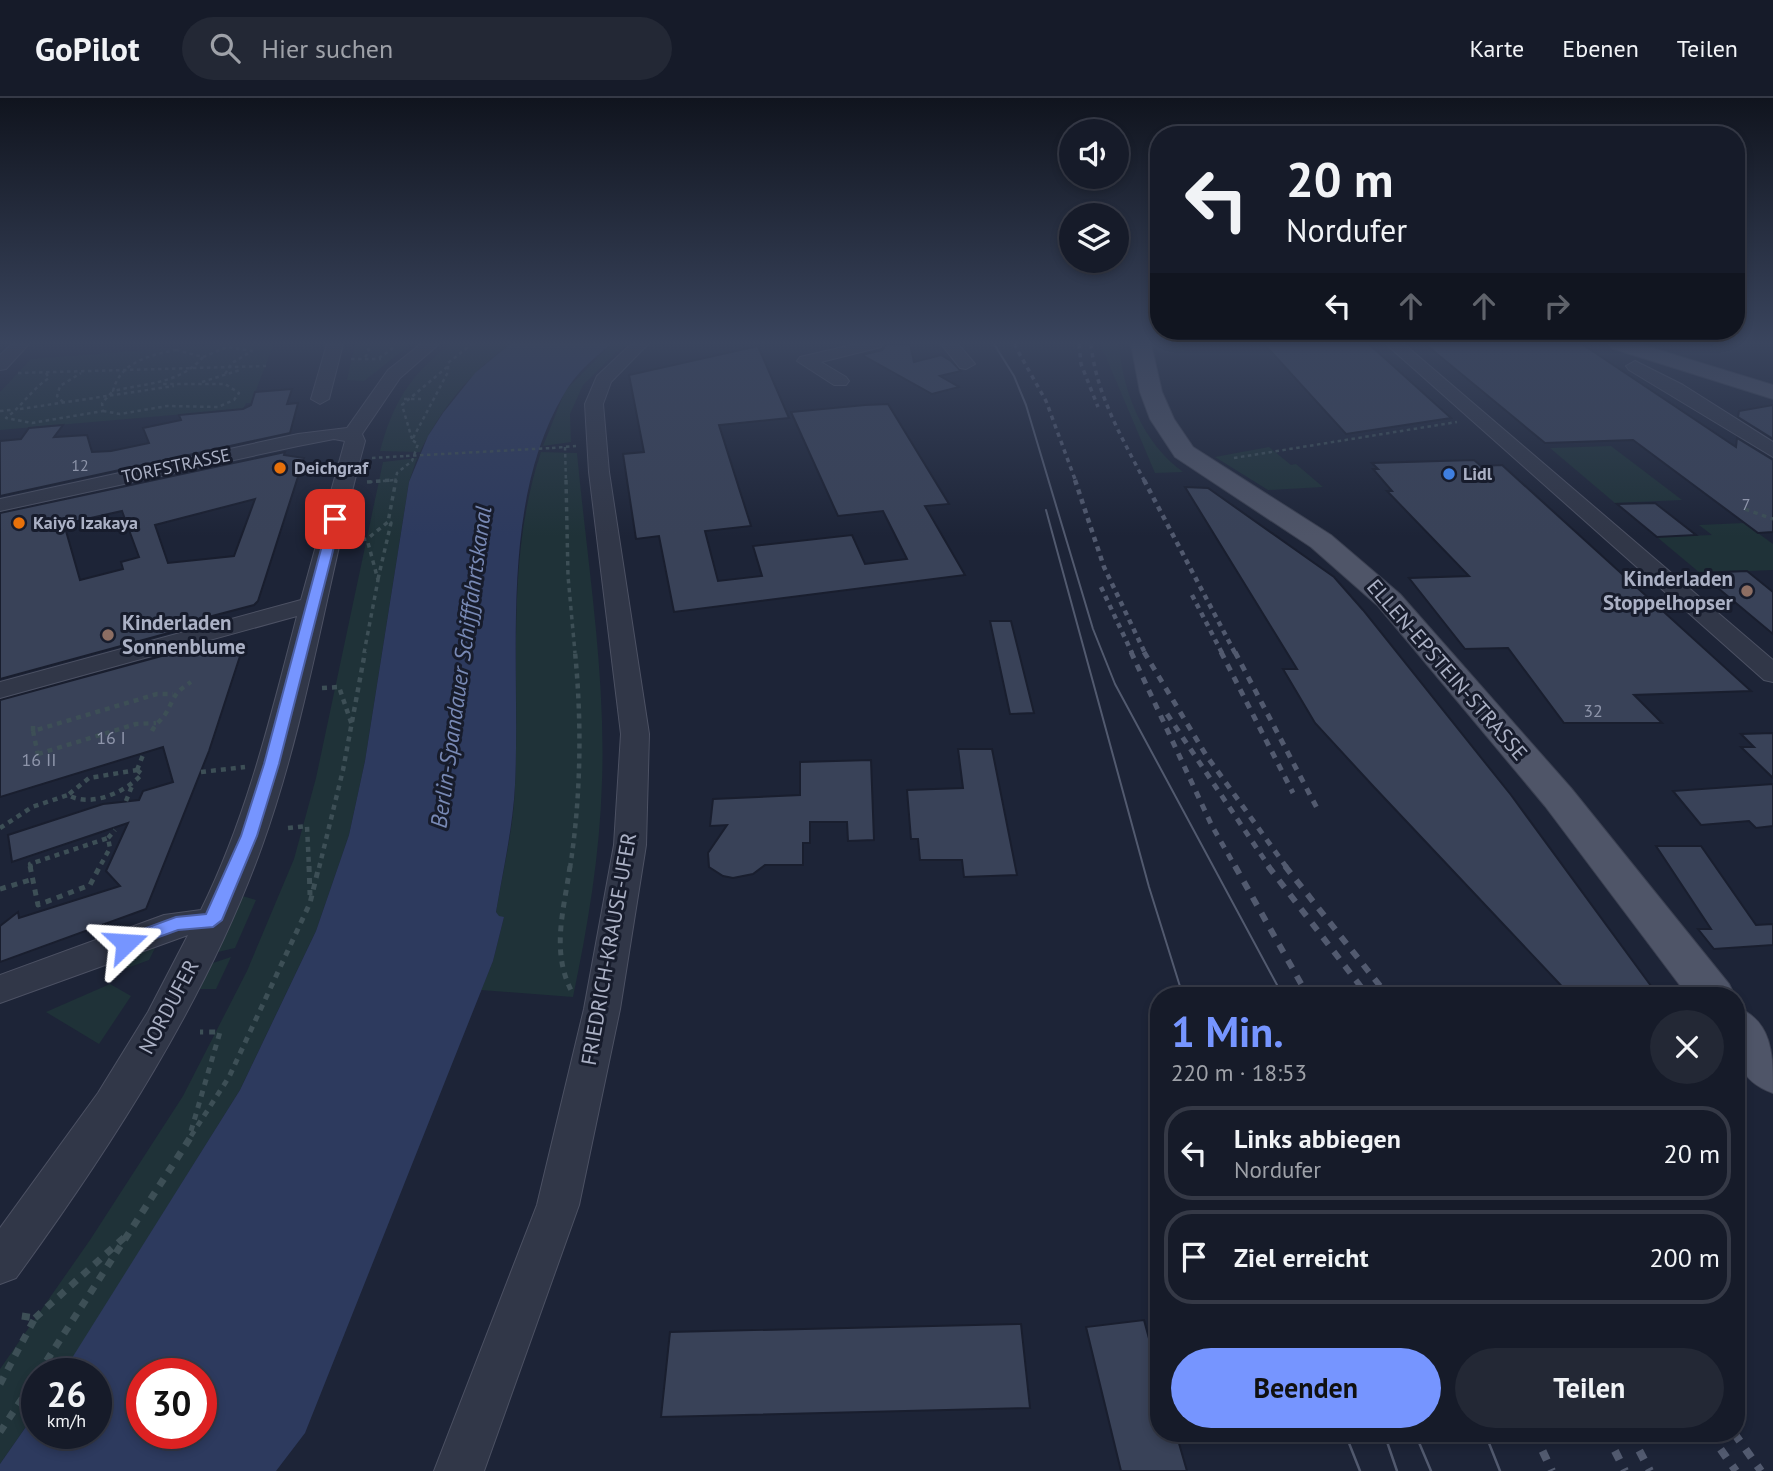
<!DOCTYPE html>
<html lang="de">
<meta charset="utf-8">
<style>
body{margin:0;font-family:"PT Sans",sans-serif;background:#232835;color:#f1f3f6;height:100vh;display:flex;flex-direction:column;font-size:26px;white-space:nowrap}
*{box-sizing:border-box;margin:0}
p{font-size:23px;color:#9ea1a8}
.icon{flex:none;width:38px;height:38px;fill:none;stroke:currentColor;stroke-width:2;stroke-linecap:round;stroke-linejoin:round}
.map{position:relative;flex:1;overflow:hidden}
.panel{position:absolute;left:1150px;top:889px;width:595px;height:455px;display:flex;flex-direction:column;background:#161b29;border-radius:28px;box-shadow:0 4px 10px #0003,0 0 0 2px #353946}
.panel>*{flex:none}
.guide{position:absolute;left:1150px;top:28px;width:595px;height:214px;border-radius:28px;box-shadow:0 4px 10px #0003,0 0 0 2px #353946;background:#161b29;color:#f1f3f6;overflow:hidden}
.fabs{position:absolute;left:1059px;top:21px;display:grid;gap:14px}
.fabs a{display:grid;place-items:center;width:70px;height:70px;border-radius:50%;background:#161b29;box-shadow:0 4px 10px #0003,0 0 0 2px #353946;font-size:35px}
.speed{position:absolute;left:21px;top:1260px;display:flex;gap:14px;font-size:35px;font-weight:700;text-align:center}
.speed>*{display:grid;place-content:center;width:91px;height:91px;border-radius:50%;background:#161b29;box-shadow:0 4px 10px #0003,0 0 0 2px #353946;line-height:1}
.speed small{font-size:18px;font-weight:400}
.speed .limit{border:10px solid #d22;background:#fff;color:#111}
.pin{position:absolute;display:grid;place-items:center;width:60px;height:60px;color:#fff;margin:-30px;border-radius:14px;box-shadow:0 4px 10px #0006}
.me{position:absolute;width:77px;margin:-38px;rotate:70deg;stroke-linejoin:round;filter:drop-shadow(0 0 5px #0008)}
.turn{display:flex;align-items:center;gap:24px;height:147px;padding:0 21px;font-size:32px}
.turn .icon{width:91px;height:91px;stroke-width:2.5}
.turn b{display:block;font-size:49px;line-height:60px}
.lanes{display:flex;align-items:center;height:66px;padding:0 21px;background:#0003;justify-content:center;gap:35px;direction:ltr}
.lanes .off{opacity:.35}
.round{display:grid;place-items:center;flex:none;width:74px;height:74px;border-radius:37px;background:#232835}
.headline{display:flex;align-items:center;justify-content:space-between;height:119px;padding:0 21px}
h1{font-size:42px;font-weight:700;line-height:52px;color:#7695ff}
.button{display:flex;gap:14px;margin-top:auto;padding:14px 21px}
.button a{flex:1;height:80px;border-radius:42px;background:#7695ff;color:#111;font-size:28px;font-weight:700;line-height:80px;text-align:center}
.button a+a{background:#232835;color:#f1f3f6}
ul{padding:0;list-style:none}
li{display:flex;align-items:center;gap:21px;height:94px;margin:0 14px 10px;padding:0 7px;border:4px solid #353946;border-radius:28px}
li div{flex:1}
li b{display:block;font-size:26px}
li em{font-style:normal}
header{display:flex;align-items:center;gap:42px;box-sizing:border-box;height:98px;padding:0 35px;background:#161b29;border-bottom:2px solid #353946}
header strong{font-size:33px}
nav{display:flex;gap:38px;margin-inline-start:auto;font-size:24px}
.search{width:490px;height:63px;background:#232835;display:flex;align-items:center;gap:18px;box-sizing:border-box;padding:0 24px;border-radius:38px;color:#9ea1a8;font-size:26px}
.map>svg:first-child{display:block}
.green{fill:#1f3238}
.water{fill:#2d3a5e;fill-rule:evenodd}
.building{fill:#394258;stroke:#191e2e;stroke-width:2;fill-rule:evenodd}
.lines{fill:none;stroke-linecap:round;stroke-linejoin:round}
.minor-casing{stroke:#4c5163;stroke-width:2}
.major-casing{stroke:#3b4051;stroke-width:2}
.path-far4{stroke:#3d4f56;stroke-width:2.5;stroke-dasharray:3.5 3.5;stroke-linecap:butt}
.path-far3{stroke:#3d4f56;stroke-width:3.5;stroke-dasharray:4.5 4.5;stroke-linecap:butt}
.path-far2{stroke:#3d4f56;stroke-width:4.5;stroke-dasharray:5 5;stroke-linecap:butt}
.path-far1{stroke:#3d4f56;stroke-width:5;stroke-dasharray:6 6;stroke-linecap:butt}
.path{stroke:#3d4f56;stroke-width:7;stroke-dasharray:8 8;stroke-linecap:butt}
.minor{fill:#313748;fill-rule:evenodd}
.major{fill:#4f5568;fill-rule:evenodd}
.tram-far1{stroke:#525a6f;stroke-width:2}
.tram{stroke:#525a6f;stroke-width:2.5}
.rail-far4{stroke:#525a6f;stroke-width:3.5;stroke-dasharray:4.5 4.5;stroke-linecap:butt}
.rail-far3{stroke:#525a6f;stroke-width:4.5;stroke-dasharray:5 5;stroke-linecap:butt}
.rail-far2{stroke:#525a6f;stroke-width:5;stroke-dasharray:7 7;stroke-linecap:butt}
.rail-far1{stroke:#525a6f;stroke-width:6;stroke-dasharray:9 9;stroke-linecap:butt}
.rail{stroke:#525a6f;stroke-width:8;stroke-dasharray:10 10;stroke-linecap:butt}
.path-bridge{stroke:#3d4f56;stroke-width:2.5;stroke-dasharray:3.5 3.5;stroke-linecap:butt}
.route{fill:#7695ff;stroke:#4d61a6;stroke-width:2}
.food-dot{fill:#e8710a;stroke:#171c2c;stroke-width:2.5}
.shop-dot{fill:#3f7fe0;stroke:#171c2c;stroke-width:2.5}
.education-dot{fill:#8d6e63;stroke:#171c2c;stroke-width:2.5}
.labels{text-anchor:middle;stroke-width:6;stroke-linejoin:round;paint-order:stroke}
.far-number-label{font-size:16px;fill:#8e95aa}
.far-street-label{font-size:18px;fill:#abb1c5;stroke:#171c2c}
.far-poi-label{font-size:18px;font-weight:bold;fill:#abb1c5;stroke:#171c2c;text-anchor:start}
.number-label{font-size:18px;fill:#8e95aa}
.poi-label{font-size:21px;font-weight:bold;fill:#abb1c5;stroke:#171c2c;text-anchor:end}
.street-label{font-size:21px;fill:#abb1c5;stroke:#171c2c}
.water-label{font-size:23px;font-style:italic;fill:#7889b5;stroke:#171c2c}
</style>
<header>
<strong>GoPilot</strong>
<div class="search"><svg class="icon" aria-label="search" viewBox="0 0 24 24"><circle cx="10" cy="10" r="6"/><path d="M15 15l6 6"/></svg>Hier suchen</div>
<nav><a>Karte</a><a>Ebenen</a><a>Teilen</a></nav>
</header>
<div class="map">
<svg width="1773" height="1373" viewBox="0 0 1773 1373">
<rect width="100%" height="100%" fill="#1d2437"/>
<!-- green -->
<g class="green">
<path d="M225,246h49l-23,59h-5l-3,6 -243,21v-38l31,-33z"/>
<path d="M355,246h56l-47,37 -17,-1z"/>
<path d="M451,246h59c-39,27 -70,66 -90,108l-40,-1c13,-48 30,-77 71,-107z"/>
<path d="M611,246h14l-42,41 -13,29 1,28 -28,4 22,-55z"/>
<path d="M1103,246h16c4,49 24,99 64,128l-28,1 -52,-123z"/>
<path d="M1611,348l71,54 -67,3 -65,-55z"/>
<path d="M1269,349l22,18 5,-1 27,23 -55,3 -53,-33z"/>
<path d="M541,354l36,1c10,107 29,221 25,328 -2,73 -14,144 -29,216l-92,-7 12,-29 11,-44h-5l-3,-5c7,-42 18,-85 19,-127 5,-111 -10,-226 26,-333z"/>
<path d="M417,360l-8,24 -44,279 -16,74 -33,96 -76,159 -177,284h-26v37l-37,53v-95l90,-129 93,-144 64,-125 47,-112 22,-81 67,-316z"/>
<path d="M1744,425l29,21v26l-73,3 -43,-36 55,-2 -13,-10z"/>
<path d="M239,797l17,5 -21,48 -21,5z"/>
<path d="M158,844l-9,18 -38,14 2,-13z"/>
<path d="M231,859l-15,32h-18l12,-25z"/>
<path d="M110,886l21,12 -32,48 -53,-32z"/>
</g>
<!-- water -->
<path class="water" d="M510,246h101c-17,14 -36,30 -47,50 -66,111 -43,267 -49,391 -2,42 -12,85 -19,127l3,4 5,1 -11,44 -188,472 -29,38h-276v-7l37,-53v22h59v-59h-34l178,-284 76,-159 33,-96 16,-74 44,-279 19,-46 15,-23 32,-40zM142,1276h59v59h-59z"/>
<!-- building -->
<g class="building">
<path d="M886,246h24l4,18 27,-7 10,6 10,10 -21,5 19,11 -27,7 -70,-39 20,-5z"/>
<path d="M1264,246h105l82,74 -105,16z"/>
<path d="M1425,246h157l154,103 1,-9 36,22v72l-15,1 -125,-93 -88,3z"/>
<path d="M758,248l31,72 -70,7 32,101 -46,5 13,50 44,-5 -9,-30 99,-11 13,29 42,-5 -24,-48 -45,5 -47,-104 74,-7 23,-1 61,100 -24,2 40,69 -291,37 -15,-76 -23,3 -13,-85 21,-2 -15,-77z"/>
<path d="M292,291l-5,15 11,-1 -8,30 -290,63v-55l21,-2 8,-11 34,-3 -9,12 33,-2 5,17 19,-1 38,-8 -6,-15 38,-8 -2,-5 64,-6 8,-4 4,-13z"/>
<path d="M1773,307v34l-35,-22 1,-6z"/>
<path d="M285,354l-1,3 20,3 -46,143 -4,4 -88,23 10,3 -176,48v-166zM255,401l-21,57 -66,7 -13,-38zM122,413l17,46 -18,5 2,7 -43,11 -16,-56z"/>
<path d="M1474,362l7,6 21,-1 249,226 -117,4 28,28h-98l-56,-75 -43,1 -56,-71 60,-2 -82,-85h5l-19,-22h5l-6,-6z"/>
<path d="M1185,389l23,1 126,89 29,33 148,185 143,195 -15,6h-68l-197,-209 -59,-64 -32,-54h14z"/>
<path d="M1655,405l41,32 -39,2 -40,-33z"/>
<path d="M1747,473l26,21v42l-73,-61z"/>
<path d="M990,523h21l23,92 -24,1z"/>
<path d="M213,544l29,8 -33,101 -63,158 -146,53v-36l18,-14 1,6 101,-32 -14,-15 22,-48 -116,39 -4,-27 95,-31 36,-4 4,-9 30,-9 -10,-35 -163,50v-97z"/>
<path d="M1773,635v45l-32,-31h13l-13,-13z"/>
<path d="M958,651h34l25,126 -53,2 -2,-17h-42l-2,-21h-7l-4,-49 56,-2z"/>
<path d="M871,662l3,80 -26,1 -1,-19h-37v21h-7v22h-38l-12,9 -20,4 -10,-2 -14,-9 -1,-14 19,-28 -17,1 3,-27 87,-4v-33z"/>
<path d="M1773,686v42l-17,2 -7,-7 -48,4 -28,-34z"/>
<path d="M1656,748h45l55,79 17,-1v21l-59,4 -16,-20h13z"/>
<path d="M1144,1222l14,52v61h18l11,38h-66l-35,-144z"/>
<path d="M1021,1226l9,84 -369,9 9,-85z"/>
</g>
<g class="lines">
<!-- minor casing -->
<g class="minor-casing">
<g id="minor">
<path d="M12,246h17l-23,25 -6,1v-15z"/>
<path d="M327,246h16l-14,55 -9,5 -9,-5z"/>
<path d="M421,246h18l-39,34 -38,56 3,7c-37,134 -56,274 -103,405 -54,151 -152,303 -246,432l-16,6v-56l98,-135 50,-81 40,-77 -188,68v-28l164,-60 37,-5c46,-93 70,-194 96,-294l-297,82v-16l301,-82 44,-159 -11,-2 -36,7 -298,65v-12l298,-65 49,-6 41,-58z"/>
<path d="M631,246h17l-37,38 -8,22 6,68 40,262 -3,111 -26,164 -41,196 -95,266h-50l103,-266 47,-196 30,-164 7,-111 -32,-262 -4,-68 12,-28z"/>
<path d="M856,246h27l-2,3 -60,15 25,15 3,4 -3,4h-12l-37,-24 3,-4z"/>
<path d="M941,246h17l17,20 -9,5 -6,-1z"/>
<path d="M1386,246h18l369,316v22l-9,-2z"/>
<path d="M1635,263l48,24 90,57v15l-144,-87 -3,-4z"/>
</g>
</g>
<!-- major casing -->
<g class="major-casing">
<g id="major">
<path d="M1131,246h20l11,48 12,27 19,28 138,88 69,59 171,194 158,196 6,12h-47l-143,-190 -167,-200 -67,-59 -136,-90 -25,-38 -10,-27z"/>
<path d="M1608,246h31l134,41v14l-162,-51z"/>
<path d="M1736,909c37,14 37,48 37,86 -43,-15 -37,-48 -37,-86z"/>
</g>
</g>
<!-- path-far4 -->
<g class="path-far4">
<path d="M176,252l27,7c-23,27 -57,26 -90,34 7,-29 37,-36 63,-41z"/>
<path d="M203,259l24,-10 25,4 -20,12 -7,11"/>
<path d="M365,259l4,-5 -2,-8"/>
<path d="M379,260l14,-10"/>
<path d="M351,261h30"/>
<path d="M18,275l248,-7"/>
<path d="M46,275l3,5c-18,12 -26,27 -43,40l26,5 71,-12 -1,-8 11,-12"/>
<path d="M202,284l38,-12"/>
<path d="M404,301h17"/>
<path d="M63,304l-6,-6 3,-10 21,-13"/>
<path d="M20,311l154,-23"/>
<path d="M0,313l11,-1"/>
<path d="M103,313l17,3 47,-8 51,1 16,-7 5,-7 -14,-9h-62"/>
<path d="M412,341l-10,-34 45,-38"/>
<path d="M565,349l1,35"/>
<path d="M552,350l24,-2"/>
<path d="M372,360l34,-2"/>
<path d="M1234,360l223,-36"/>
<path d="M369,384l26,-2"/>
<path d="M395,384l2,-9 15,-12 6,-17 -6,-4 36,-68v-9l24,-19"/>
</g>
<!-- path-far3 -->
<g class="path-far3">
<path d="M566,382l2,96 7,77"/>
<path d="M367,384l26,-2"/>
<path d="M1745,411l28,10"/>
<path d="M353,443l14,-2 21,-17 8,-42"/>
<path d="M378,481l13,-56 -3,-1"/>
<path d="M364,555l14,-73 -11,-41"/>
</g>
<!-- path-far2 -->
<g class="path-far2">
<path d="M322,590l17,-1 13,38"/>
<path d="M33,628v5l124,-37h16"/>
<path d="M33,633l6,29"/>
<path d="M152,633c4,-8 10,-11 14,-18 10,-18 7,-19 25,-31"/>
<path d="M38,656l98,-30 20,-1"/>
<path d="M137,672l5,4c-16,18 -51,34 -74,21l21,-17z"/>
<path d="M137,672l6,-15"/>
<path d="M201,674l44,-5"/>
<path d="M126,703l6,-15"/>
<path d="M0,730l32,-21 36,-12"/>
<path d="M288,730l19,-2 2,42"/>
<path d="M108,740l7,-8"/>
<path d="M31,770l-1,-4 78,-26 2,10 -11,20"/>
<path d="M319,770l24,-98 22,-118"/>
<path d="M570,770c11,-72 12,-144 5,-216"/>
</g>
<!-- path-far1 -->
<g class="path-far1">
<path d="M30,768l8,39 52,-20 10,-19"/>
<path d="M309,768l1,29"/>
<path d="M570,768c-6,45 -20,86 3,128"/>
<path d="M0,791l33,-10"/>
<path d="M191,1033l29,-99h-20"/>
<path d="M191,1038l38,-59 81,-174 9,-37"/>
</g>
<!-- path -->
<g class="path">
<path d="M35,1220l93,-84"/>
<path d="M38,1276l154,-239"/>
<path d="M0,1286l35,-66 -20,-3"/>
<path d="M0,1334l37,-56"/>
</g>
<!-- minor -->
<use href="#minor" class="minor"/>
<!-- major -->
<use href="#major" class="major"/>
<!-- tram-far1 -->
<g class="tram-far1">
<path d="M994,246l20,32 12,29 67,224 22,55 168,312"/>
<path d="M1046,412l103,377 34,109"/>
</g>
<!-- tram -->
<g class="tram">
<path d="M1345,1335l15,38"/>
<path d="M1384,1335l13,38"/>
<path d="M1415,1335l16,38"/>
<path d="M1485,1335l15,38"/>
</g>
<!-- rail-far4 -->
<g class="rail-far4">
<path d="M1014,246l32,57 30,81"/>
<path d="M1079,246l2,20 17,43"/>
<path d="M1091,246c5,50 31,94 54,138"/>
</g>
<!-- rail-far3 -->
<g class="rail-far3">
<path d="M1075,382l29,87 41,86"/>
<path d="M1144,382l91,173"/>
<path d="M1101,489l31,66"/>
<path d="M1192,497l30,58"/>
</g>
<!-- rail-far2 -->
<g class="rail-far2">
<path d="M1131,554l81,174 24,42"/>
<path d="M1144,554l62,103 81,113"/>
<path d="M1221,554l72,141"/>
<path d="M1235,554l84,160"/>
<path d="M1167,616l103,154"/>
</g>
<!-- rail-far1 -->
<g class="rail-far1">
<path d="M1235,768l73,130"/>
<path d="M1268,768l100,130"/>
<path d="M1285,768l103,130"/>
</g>
<!-- rail -->
<g class="rail">
<path d="M1534,1335l18,38"/>
<path d="M1606,1335l19,38"/>
<path d="M1630,1335l20,38"/>
<path d="M1709,1335l27,38"/>
<path d="M1734,1335l27,38"/>
</g>
<!-- path-bridge -->
<path class="path-bridge" d="M406,358l146,-8"/>
</g>
<!-- sky -->
<linearGradient id="sky" x2="0" y2="1"><stop stop-color="#10141e"/><stop offset="0.56" stop-color="#3a455e"/><stop offset="1" stop-color="#3a455e" stop-opacity="0"/></linearGradient>
<rect width="1773" height="438" fill="url(#sky)"/>
<!-- route -->
<path class="route" d="M335,418l6,3 -62,245 -22,72 -35,84 -9,7 -35,3 -52,19 -7,-2 -2,-4 2,-5 57,-21 30,-3 35,-78 23,-72 65,-245z"/>
<!-- markers -->
<g class="food-dot">
<circle cx="280" cy="370" r="7"/>
<circle cx="19" cy="425" r="7"/>
</g>
<circle class="shop-dot" cx="1449" cy="376" r="7"/>
<g class="education-dot">
<circle cx="1747" cy="493" r="7"/>
<circle cx="108" cy="537" r="7"/>
</g>
<g class="labels">
<!-- far-number labels -->
<g class="far-number-label">
<text x="80" y="373">12</text>
<text x="1746" y="412">7</text>
</g>
<!-- far-street labels -->
<g class="far-street-label">
<text transform="translate(176 368) rotate(-12)" y="6">TORFSTRASSE</text>
</g>
<!-- far-poi labels -->
<g class="far-poi-label">
<text x="294" y="376">Deichgraf</text>
<text x="1463" y="382">Lidl</text>
<text x="33" y="431">Kaiyō Izakaya</text>
</g>
<!-- number labels -->
<g class="number-label">
<text x="1593" y="619">32</text>
<text x="111" y="646">16 I</text>
<text x="39" y="668">16 II</text>
</g>
<!-- poi labels -->
<g class="poi-label">
<text x="1733" y="488">Kinderladen<tspan x="1733" dy="24">Stoppelhopser</tspan></text>
<text x="122" y="532" text-anchor="start">Kinderladen<tspan x="122" dy="24">Sonnenblume</tspan></text>
</g>
<!-- street labels -->
<g class="street-label">
<text transform="translate(1447 572) rotate(49)" y="7">ELLEN-EPSTEIN-STRASSE</text>
<text transform="translate(609 851) rotate(-80)" y="7">FRIEDRICH-KRAUSE-UFER</text>
<text transform="translate(169 909) rotate(-62)" y="7">NORDUFER</text>
</g>
<!-- water labels -->
<g class="water-label">
<text transform="translate(461 569) rotate(-82)" y="8">Berlin-Spandauer Schifffahrtskanal</text>
</g>
</g>
</svg>
<div class="fabs">
<a><svg class="icon" aria-label="sound" viewBox="0 0 24 24"><path d="M4 9h4l5-4v14l-5-4H4zM17 9q2 3 0 6"/></svg></a>
<a><svg class="icon" aria-label="layers" viewBox="0 0 24 24"><path d="M12 4l9 5-9 5-9-5zM3 14l9 5 9-5"/></svg></a>
</div>
<div class="speed"><div>26<small>km/h</small></div><div class="limit">30</div></div>
<div class="pin" style="left:335px;top:421px;background:#d93025"><svg class="icon" aria-label="arrive" viewBox="0 0 24 24"><path d="M6 21V4h12l-3 4 3 4H6"/></svg></div>
<svg class="me" style="left:126px;top:845px" viewBox="-20 -20 40 40"><path d="M0-17L14 15 0 8-14 15z" fill="#7695ff" stroke="#fff" stroke-width="4"/></svg>
<div class="guide">
<div class="turn"><svg class="icon" aria-label="left" viewBox="0 0 24 24"><path d="M17 20v-9H6M10 6l-5 5 5 5"/></svg><div><b>20 m</b>Nordufer</div></div>
<div class="lanes"><svg class="icon" aria-label="left" viewBox="0 0 24 24"><path d="M17 20v-9H6M10 6l-5 5 5 5"/></svg><svg class="icon off" aria-label="ahead" viewBox="0 0 24 24"><path d="M12 20V5M6 11l6-6 6 6"/></svg><svg class="icon off" aria-label="ahead" viewBox="0 0 24 24"><path d="M12 20V5M6 11l6-6 6 6"/></svg><svg class="icon off" aria-label="right" viewBox="0 0 24 24"><path d="M7 20v-9h11M14 6l5 5-5 5"/></svg></div>
</div>
<section class="panel">
<div class="headline"><div><h1>1 Min.</h1><p>220 m · 18:53</p></div><a class="round"><svg class="icon" aria-label="close" viewBox="0 0 24 24"><path d="M6 6l12 12M18 6L6 18"/></svg></a></div>
<ul>
<li><svg class="icon" aria-label="left" viewBox="0 0 24 24"><path d="M17 20v-9H6M10 6l-5 5 5 5"/></svg><div><b>Links abbiegen</b><p>Nordufer</p></div><em>20 m</em></li>
<li><svg class="icon" aria-label="arrive" viewBox="0 0 24 24"><path d="M6 21V4h12l-3 4 3 4H6"/></svg><div><b>Ziel erreicht</b></div><em>200 m</em></li>
</ul>
<div class="button"><a>Beenden</a><a>Teilen</a></div>
</section>
</div>
